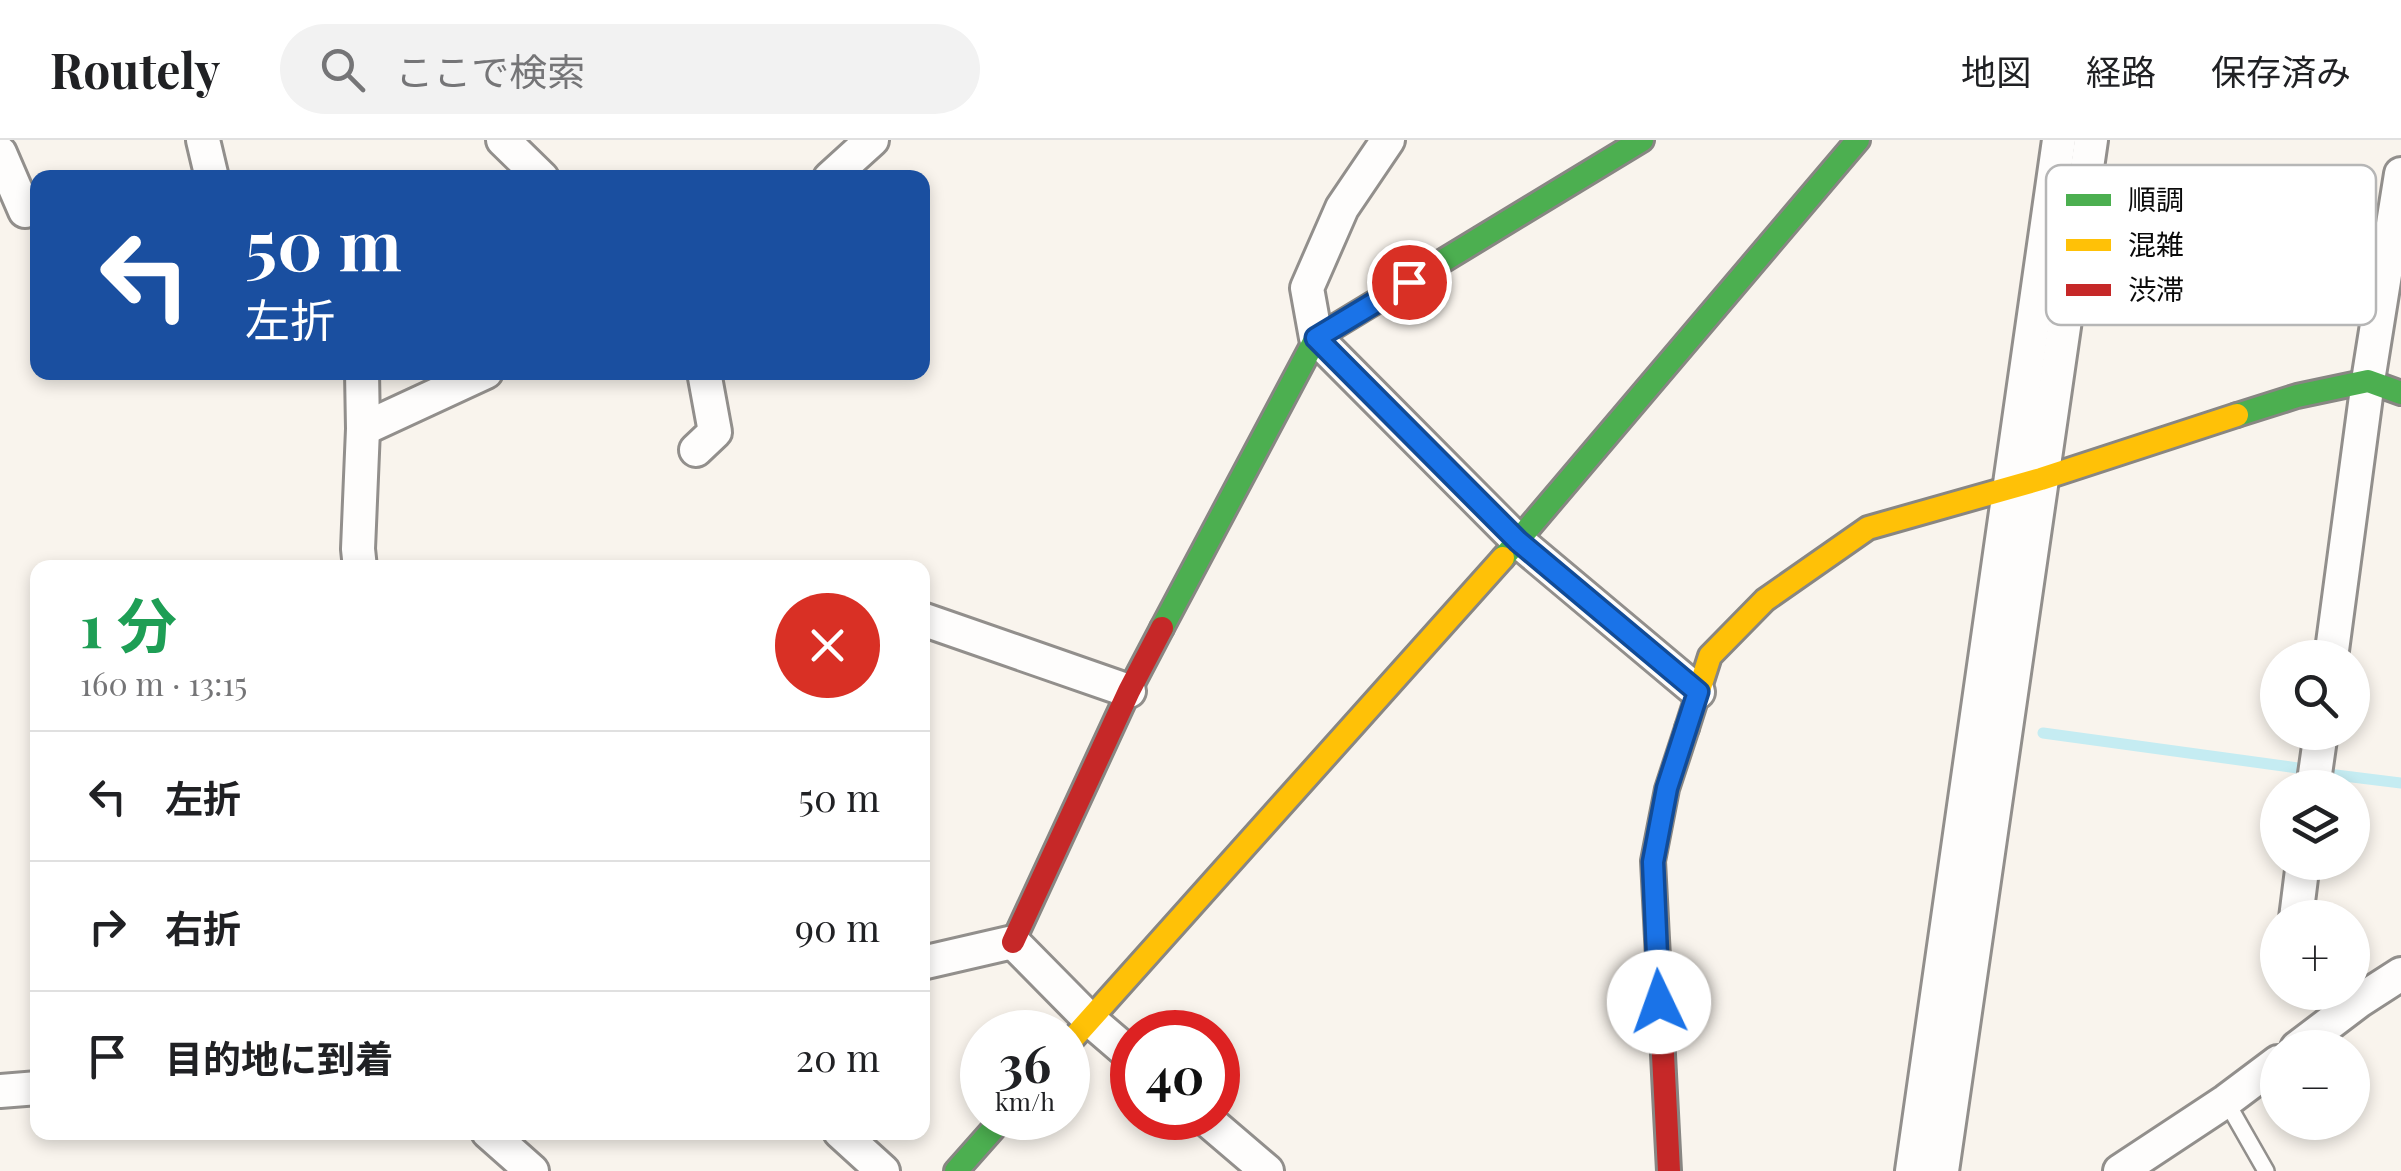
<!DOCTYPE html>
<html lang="ja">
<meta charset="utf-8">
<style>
body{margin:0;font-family:"Playfair Display","Noto Sans JP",serif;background:#f2f2f2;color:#202124;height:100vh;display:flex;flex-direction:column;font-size:38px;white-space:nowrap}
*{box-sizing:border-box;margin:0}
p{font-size:32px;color:#757577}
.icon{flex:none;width:55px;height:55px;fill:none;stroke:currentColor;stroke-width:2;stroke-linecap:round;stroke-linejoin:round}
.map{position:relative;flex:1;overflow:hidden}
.sheet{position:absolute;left:30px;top:420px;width:900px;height:580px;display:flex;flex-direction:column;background:#fff;border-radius:20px;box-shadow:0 5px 15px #0003}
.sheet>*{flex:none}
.banner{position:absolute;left:30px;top:30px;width:900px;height:210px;border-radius:20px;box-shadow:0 5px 15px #0003;background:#1a4fa0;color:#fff;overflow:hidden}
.tools{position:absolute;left:2260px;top:500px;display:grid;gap:20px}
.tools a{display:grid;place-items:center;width:110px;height:110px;border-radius:50%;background:#fff;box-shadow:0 5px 15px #0003;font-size:50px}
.speed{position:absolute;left:960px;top:870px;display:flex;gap:20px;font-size:50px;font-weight:700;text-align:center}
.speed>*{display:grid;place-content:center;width:130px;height:130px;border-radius:50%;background:#fff;box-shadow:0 5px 15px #0003;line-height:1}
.speed small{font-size:25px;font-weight:400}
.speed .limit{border:15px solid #d22;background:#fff;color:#111}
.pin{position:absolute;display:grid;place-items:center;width:85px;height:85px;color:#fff;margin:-42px;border:5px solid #fff;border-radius:50%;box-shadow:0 2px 10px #0007}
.me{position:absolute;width:110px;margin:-55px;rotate:357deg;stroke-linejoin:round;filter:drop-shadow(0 0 8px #0008)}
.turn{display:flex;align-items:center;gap:35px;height:210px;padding:0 50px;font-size:45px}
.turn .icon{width:130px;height:130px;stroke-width:2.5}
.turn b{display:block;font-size:70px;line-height:85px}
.round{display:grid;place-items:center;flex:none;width:105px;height:105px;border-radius:52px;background:#f2f2f2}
.head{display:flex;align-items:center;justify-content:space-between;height:170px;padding:0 50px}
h1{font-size:60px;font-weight:700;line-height:75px;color:#1e9e55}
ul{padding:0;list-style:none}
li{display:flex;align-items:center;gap:30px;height:130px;padding:0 50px;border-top:2px solid #e0e0e0}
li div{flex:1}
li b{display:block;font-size:38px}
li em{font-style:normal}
header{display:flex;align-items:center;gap:60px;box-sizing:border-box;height:140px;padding:0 50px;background:#fff;border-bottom:2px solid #e0e0e0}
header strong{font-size:48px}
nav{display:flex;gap:55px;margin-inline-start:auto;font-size:35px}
.search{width:700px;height:90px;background:#f2f2f2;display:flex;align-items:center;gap:25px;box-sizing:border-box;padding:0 35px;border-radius:55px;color:#757577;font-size:38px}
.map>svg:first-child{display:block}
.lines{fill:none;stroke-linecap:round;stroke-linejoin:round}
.stream{stroke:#c5ecf2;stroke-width:11}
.lane-casing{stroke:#928f8c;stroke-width:20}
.street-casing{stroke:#928f8c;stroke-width:38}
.fast-casing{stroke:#888683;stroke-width:28}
.slow-casing{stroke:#888683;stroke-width:28}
.jam-casing{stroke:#888683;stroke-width:28}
.lane{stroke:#fefdfc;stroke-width:15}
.street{stroke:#fefdfc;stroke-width:32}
.fast{stroke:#4caf50;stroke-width:22}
.slow{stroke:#ffc107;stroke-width:22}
.jam{stroke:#c62828;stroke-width:22}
.route-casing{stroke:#114b97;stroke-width:25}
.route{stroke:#1a73e8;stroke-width:18}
.key{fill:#fff;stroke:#b6b6b6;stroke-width:2.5}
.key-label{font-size:28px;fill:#0a0a0a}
</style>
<header>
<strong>Routely</strong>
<div class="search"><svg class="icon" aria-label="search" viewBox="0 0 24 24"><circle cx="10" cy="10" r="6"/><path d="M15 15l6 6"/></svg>ここで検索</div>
<nav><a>地図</a><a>経路</a><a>保存済み</a></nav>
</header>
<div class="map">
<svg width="2401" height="1031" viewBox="0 0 2401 1031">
<rect width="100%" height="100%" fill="#f9f4ed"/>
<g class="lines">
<!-- stream -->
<g class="stream">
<path d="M2043,593l262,36"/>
<path d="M2328,634l73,9"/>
</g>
<!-- lane casing -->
<g class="lane-casing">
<path id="lane" d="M2226,961l40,70"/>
</g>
<!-- street casing -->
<g class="street-casing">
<g id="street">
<path d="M203,0l9,38"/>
<path d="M503,0l39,38"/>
<path d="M1388,0l-46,68 -35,80 9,50 202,203 180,151"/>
<path d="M0,13l25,58"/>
<path d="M830,38l42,-38"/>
<path d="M363,289l123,-57"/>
<path d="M696,310l19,-18 -11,-60"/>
<path d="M360,428l-2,-19 5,-120 -1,-57"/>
<path d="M922,479l207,72"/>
<path d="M2331,518l37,-277 33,-207"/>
<path d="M2313,648l8,-56"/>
<path d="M2296,778l7,-56"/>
<path d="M922,823l91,-21 76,77 43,37"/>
<path d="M2297,908l62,-47 42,-27"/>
<path d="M0,951l38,-3"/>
<path d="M1205,978l62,53"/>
<path d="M488,992l44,39"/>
<path d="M840,992l43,39"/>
<path d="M1912,1031l147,-1031"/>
<path d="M1942,1031l149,-1031"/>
<path d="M2120,1031l106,-70 52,-39"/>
</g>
</g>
<!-- fast casing -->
<g class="fast-casing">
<g id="fast">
<path d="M2237,275l60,-19 71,-15 33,12"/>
<path d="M1503,418l355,-418"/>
<path d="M1162,488l154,-290 326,-198"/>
<path d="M956,1031l47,-53"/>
</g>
</g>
<!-- slow casing -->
<g class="slow-casing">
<g id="slow">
<path d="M1687,588l23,-72 55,-56 103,-72 173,-49 196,-64"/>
<path d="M1068,904l435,-486"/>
</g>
</g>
<!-- jam casing -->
<g class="jam-casing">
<g id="jam">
<path d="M1013,802l116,-251 33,-63"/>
<path d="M1669,1031l-16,-310 14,-72 20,-61"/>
</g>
</g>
<!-- lane -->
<use href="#lane" class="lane"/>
<!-- street -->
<use href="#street" class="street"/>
<!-- fast -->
<use href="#fast" class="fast"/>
<!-- slow -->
<use href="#slow" class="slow"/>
<!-- jam -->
<use href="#jam" class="jam"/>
</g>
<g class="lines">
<!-- route casing -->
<g class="route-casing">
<path id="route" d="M1409,142l-93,56 202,203 180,151 -31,96 -14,74 6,140"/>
</g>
<!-- route -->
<use href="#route" class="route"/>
</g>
<!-- legend -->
<rect x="2046" y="25" width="330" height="160" rx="15" class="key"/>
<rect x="2066" y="54" width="45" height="12" fill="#4caf50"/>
<rect x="2066" y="99" width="45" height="12" fill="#ffc107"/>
<rect x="2066" y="144" width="45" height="12" fill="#c62828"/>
<g class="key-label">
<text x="2128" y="70">順調</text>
<text x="2128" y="115">混雑</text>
<text x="2128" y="160">渋滞</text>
</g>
</svg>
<div class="tools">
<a><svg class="icon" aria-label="search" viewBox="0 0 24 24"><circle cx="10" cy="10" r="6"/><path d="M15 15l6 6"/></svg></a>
<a><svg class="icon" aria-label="layers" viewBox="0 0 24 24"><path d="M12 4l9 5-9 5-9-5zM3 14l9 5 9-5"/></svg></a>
<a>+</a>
<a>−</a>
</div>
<div class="speed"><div>36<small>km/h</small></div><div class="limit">40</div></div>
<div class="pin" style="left:1409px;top:142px;background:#d93025"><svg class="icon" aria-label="arrive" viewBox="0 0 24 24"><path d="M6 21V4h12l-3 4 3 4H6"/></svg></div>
<svg class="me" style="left:1659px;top:862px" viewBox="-20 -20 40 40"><circle r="19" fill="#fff"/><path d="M0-13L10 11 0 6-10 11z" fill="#1a73e8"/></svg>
<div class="banner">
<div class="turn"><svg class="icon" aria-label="left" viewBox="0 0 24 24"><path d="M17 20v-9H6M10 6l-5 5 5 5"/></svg><div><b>50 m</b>左折</div></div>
</div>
<section class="sheet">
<div class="head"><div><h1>1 分</h1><p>160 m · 13:15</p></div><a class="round" style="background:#d93025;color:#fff"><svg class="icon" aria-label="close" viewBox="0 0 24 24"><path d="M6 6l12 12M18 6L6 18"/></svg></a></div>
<ul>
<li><svg class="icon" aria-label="left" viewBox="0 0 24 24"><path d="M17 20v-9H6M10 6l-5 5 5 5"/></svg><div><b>左折</b></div><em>50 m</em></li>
<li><svg class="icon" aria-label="right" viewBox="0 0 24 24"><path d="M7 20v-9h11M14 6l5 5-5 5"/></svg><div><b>右折</b></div><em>90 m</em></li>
<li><svg class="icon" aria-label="arrive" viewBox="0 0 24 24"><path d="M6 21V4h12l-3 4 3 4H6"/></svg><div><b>目的地に到着</b></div><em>20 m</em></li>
</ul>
</section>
</div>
